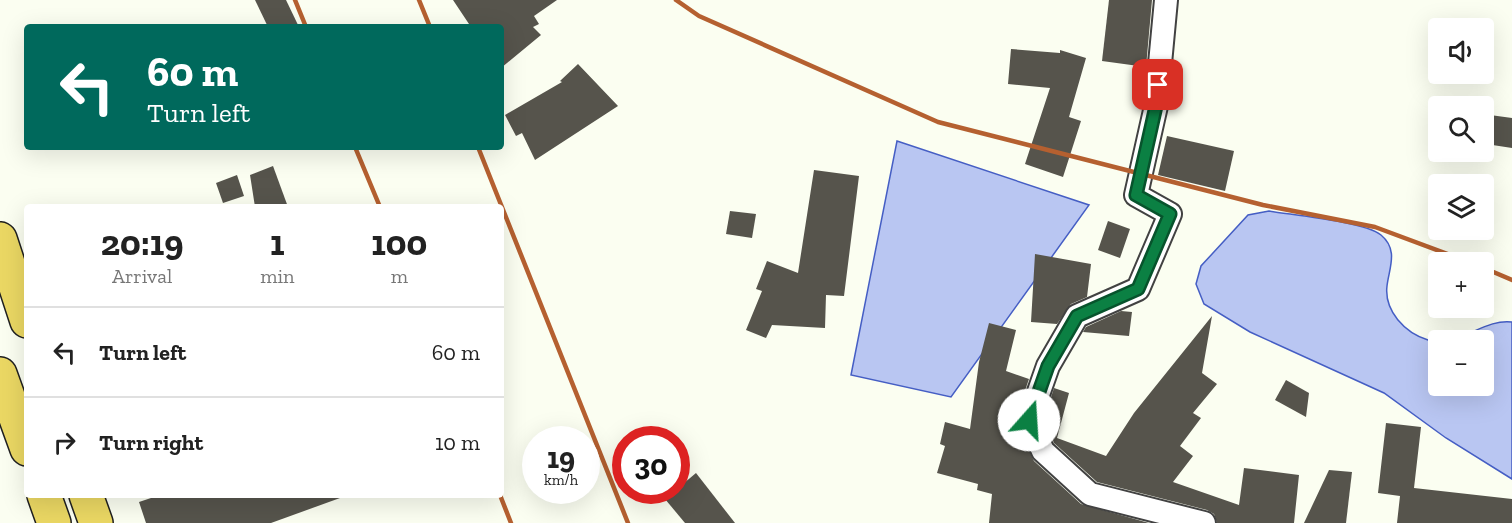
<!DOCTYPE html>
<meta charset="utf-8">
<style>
body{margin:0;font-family:"Zilla Slab",serif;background:#f2f2f2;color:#222;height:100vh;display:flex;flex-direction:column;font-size:22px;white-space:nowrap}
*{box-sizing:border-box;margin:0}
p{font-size:20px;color:#767676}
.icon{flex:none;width:33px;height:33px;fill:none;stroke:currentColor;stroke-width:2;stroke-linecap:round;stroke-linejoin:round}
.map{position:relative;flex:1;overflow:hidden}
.panel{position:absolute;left:24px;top:204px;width:480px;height:294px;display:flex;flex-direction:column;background:#fff;border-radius:6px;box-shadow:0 6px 24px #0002}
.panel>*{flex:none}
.banner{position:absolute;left:24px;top:24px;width:480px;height:126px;border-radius:6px;box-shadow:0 6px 24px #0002;background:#00695c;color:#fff;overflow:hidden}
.controls{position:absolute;left:1428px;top:18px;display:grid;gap:12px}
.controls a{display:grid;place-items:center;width:66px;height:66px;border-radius:6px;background:#fff;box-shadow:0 6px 24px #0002;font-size:30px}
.speed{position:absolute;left:522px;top:426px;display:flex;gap:12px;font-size:30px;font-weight:700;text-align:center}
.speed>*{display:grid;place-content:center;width:78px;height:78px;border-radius:50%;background:#fff;box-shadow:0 6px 24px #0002;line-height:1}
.speed small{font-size:15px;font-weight:400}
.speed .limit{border:9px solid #d22;background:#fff;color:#111}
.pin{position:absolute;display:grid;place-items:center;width:51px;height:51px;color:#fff;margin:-26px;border-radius:12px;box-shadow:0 3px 9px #0006}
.me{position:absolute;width:66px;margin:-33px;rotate:19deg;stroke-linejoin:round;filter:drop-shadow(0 0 4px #0008)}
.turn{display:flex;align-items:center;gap:21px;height:126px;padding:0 24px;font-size:27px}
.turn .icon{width:78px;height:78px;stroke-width:2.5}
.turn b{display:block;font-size:42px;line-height:51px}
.eta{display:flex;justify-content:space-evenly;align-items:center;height:102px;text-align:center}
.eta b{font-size:36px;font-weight:700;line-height:42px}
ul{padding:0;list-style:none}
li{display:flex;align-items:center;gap:18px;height:90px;padding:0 24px;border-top:2px solid #e0e0e0}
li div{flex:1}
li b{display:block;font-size:22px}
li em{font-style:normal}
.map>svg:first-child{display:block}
.water{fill:#b9c6f2;stroke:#455ec4;stroke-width:1.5;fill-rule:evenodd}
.building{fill:#56544c}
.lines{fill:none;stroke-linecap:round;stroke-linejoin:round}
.street-casing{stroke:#424242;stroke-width:26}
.highway-casing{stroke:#202020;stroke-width:36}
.street{stroke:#fff;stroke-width:22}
.highway{stroke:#ead763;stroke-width:33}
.rail{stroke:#b56030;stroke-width:4.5}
.route-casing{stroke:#07532c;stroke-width:15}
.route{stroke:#0b8043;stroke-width:10}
</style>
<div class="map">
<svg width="1512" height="523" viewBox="0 0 1512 523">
<rect width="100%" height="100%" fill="#fbfef1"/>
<!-- water -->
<g class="water">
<path d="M897,141l192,64 -138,192 -100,-22z"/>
<path d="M1269,211c23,4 96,11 112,24 18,15 8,33 6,51 -3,25 18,47 41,54 30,8 56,-22 84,-18v157l-66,-41 -62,-45 -134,-61 -46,-28 -8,-20 5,-18 47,-51zM1438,340h46v46h-46z"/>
</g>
<!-- building -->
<g class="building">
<path d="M255,0h31l13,27h-31z"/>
<path d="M453,0h104l-23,16 5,8 -6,3 8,8 -40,33v-41h-30z"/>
<path d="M1109,0h43l-6,67 -44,-6z"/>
<path d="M1011,49l49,4v-3l26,8 -17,59 12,4 -18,56 -38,-13 25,-76 -42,-4z"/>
<path d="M578,64l40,42 -83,54 -13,-27 -6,3 -11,-21 57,-33 -2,-1z"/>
<path d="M1490,115l22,3v30l-26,-4z"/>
<path d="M1167,136l67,15 -9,40 -67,-16z"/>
<path d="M273,166l15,41h-33l-5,-32z"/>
<path d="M814,170l45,6 -15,120 -18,-1 -1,33 -53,-3 -6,13 -20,-8 16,-39 -6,-2 11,-28 31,12z"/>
<path d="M237,175l7,21 -21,7 -7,-20z"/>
<path d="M730,211l26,3 -4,24 -26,-4z"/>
<path d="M1108,221l22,8 -10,29 -22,-8z"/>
<path d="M1035,254l56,10 -4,33 -16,7 -14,20 -26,-2z"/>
<path d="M1121,311l11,1 -3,24 -46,-4 3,-5z"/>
<path d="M1212,316l-10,57 15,11 -24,29 8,5 -21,28 13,10 -20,26 66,23 5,-37 55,7 -5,48h-77l-3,-9 -7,-4 -110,-28 -43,-39 -10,-24 10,-31 15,5 -12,45 49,18 28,-43z"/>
<path d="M989,323l27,7 -10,41 23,8 -13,37 1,9 17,36 47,43 68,19h-160l3,-29 -15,-4 1,-6 -41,-11 8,-27 -5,-2 5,-22 25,7 9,-67z"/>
<path d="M1286,380l23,13 -3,24 -31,-17z"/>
<path d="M1386,423l35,4 -7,61 98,11v24h-115l3,-27 -22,-3z"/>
<path d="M1329,470l23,2 -6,51h-42z"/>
<path d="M696,473l39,50h-50l-20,-24z"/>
<path d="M160,495h180v3l-69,25h-125l-7,-21z"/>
</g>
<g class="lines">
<!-- street casing -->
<g class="street-casing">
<path id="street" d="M1166,0l-10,106 -20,89 34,19 -32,75 -61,27 -29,50 -19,54 14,31 47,43 114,29"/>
</g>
<!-- highway casing -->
<g class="highway-casing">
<g id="highway">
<path d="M0,239l27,82"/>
<path d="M0,374l27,75"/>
<path d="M44,495l10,28"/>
<path d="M86,495l10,28"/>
</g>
</g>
<!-- street -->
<use href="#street" class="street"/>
<!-- highway -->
<use href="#highway" class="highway"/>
<!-- rail -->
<g class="rail">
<path d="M295,0l11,27"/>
<path d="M419,0l11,27"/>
<path d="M676,0l23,16 239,106 325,83 112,22 94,35"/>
<path d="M355,147l25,60"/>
<path d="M478,147l150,376"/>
<path d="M1484,268l28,12"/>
<path d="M500,495l11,28"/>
</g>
</g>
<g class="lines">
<!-- route casing -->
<g class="route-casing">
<path id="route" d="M1029,420l19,-54 29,-50 61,-27 32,-75 -34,-19 20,-89 2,-21"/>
</g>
<!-- route -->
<use href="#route" class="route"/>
</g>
</svg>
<div class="controls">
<a><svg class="icon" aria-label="sound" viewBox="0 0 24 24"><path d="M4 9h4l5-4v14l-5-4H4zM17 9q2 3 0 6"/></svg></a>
<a><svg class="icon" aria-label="search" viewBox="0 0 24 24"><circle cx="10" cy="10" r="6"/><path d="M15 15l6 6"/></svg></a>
<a><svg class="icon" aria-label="layers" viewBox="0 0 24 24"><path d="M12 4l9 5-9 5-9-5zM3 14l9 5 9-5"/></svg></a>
<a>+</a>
<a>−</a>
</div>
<div class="speed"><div>19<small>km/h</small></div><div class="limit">30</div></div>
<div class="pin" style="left:1158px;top:85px;background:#d93025"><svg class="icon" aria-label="arrive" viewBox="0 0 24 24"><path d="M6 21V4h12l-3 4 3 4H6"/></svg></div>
<svg class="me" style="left:1029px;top:420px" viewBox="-20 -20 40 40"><circle r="19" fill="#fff"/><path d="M0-13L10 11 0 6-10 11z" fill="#0b8043"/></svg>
<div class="banner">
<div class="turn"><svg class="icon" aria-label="left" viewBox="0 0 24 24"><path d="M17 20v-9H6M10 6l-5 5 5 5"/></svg><div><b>60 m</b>Turn left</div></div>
</div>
<section class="panel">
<div class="eta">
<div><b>20:19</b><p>Arrival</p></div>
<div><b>1</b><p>min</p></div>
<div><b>100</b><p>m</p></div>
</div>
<ul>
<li><svg class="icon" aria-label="left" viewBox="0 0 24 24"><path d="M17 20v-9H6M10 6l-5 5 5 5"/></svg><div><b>Turn left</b></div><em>60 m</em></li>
<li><svg class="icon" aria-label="right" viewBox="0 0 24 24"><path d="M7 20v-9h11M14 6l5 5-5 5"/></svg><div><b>Turn right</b></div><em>10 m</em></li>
</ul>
</section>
</div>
